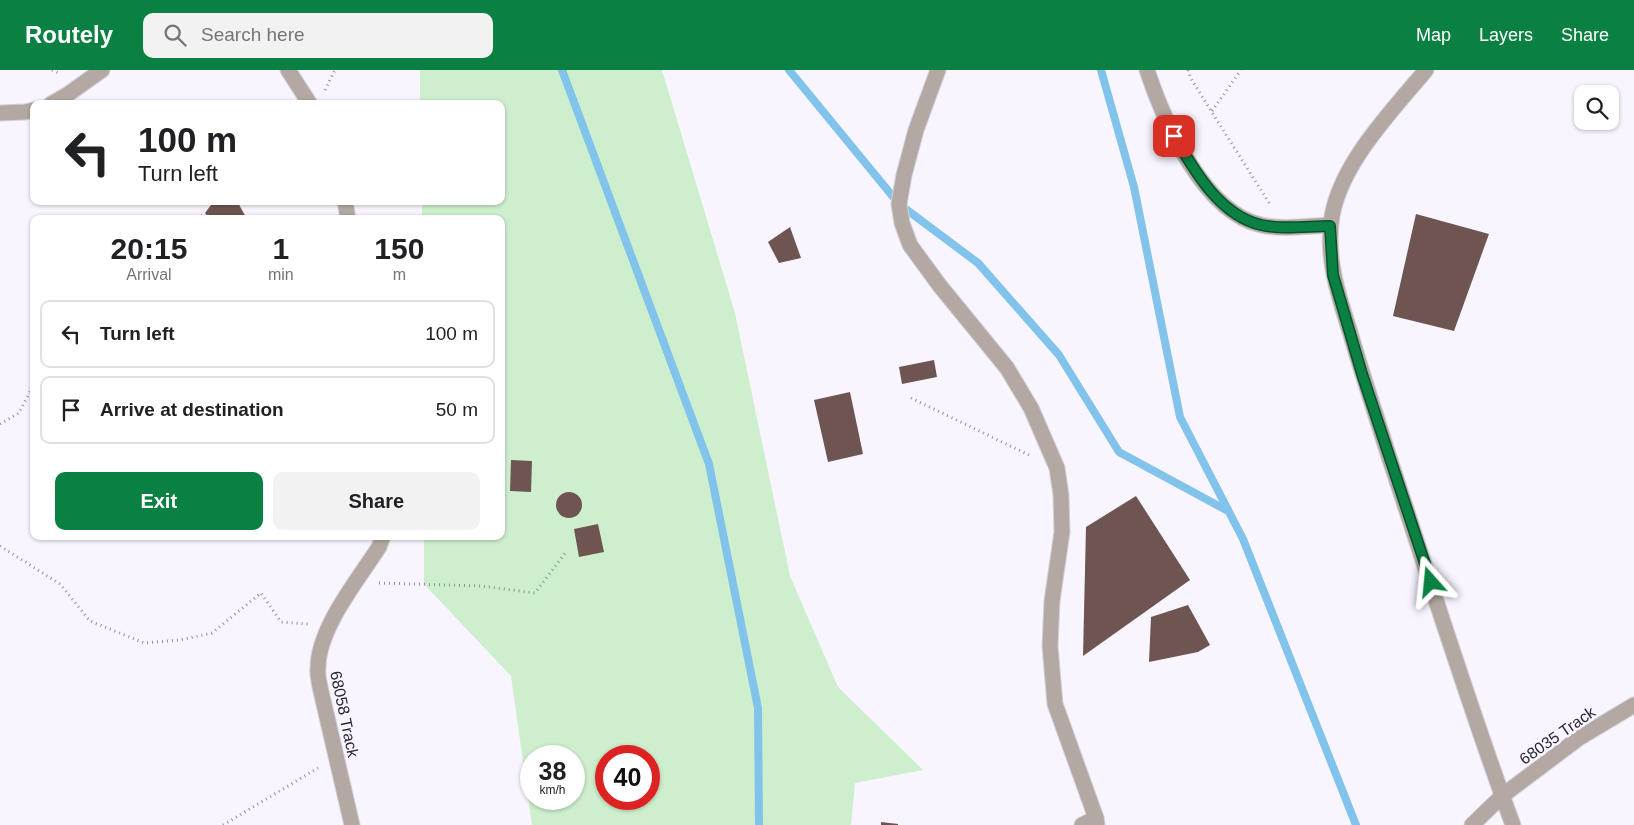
<!DOCTYPE html>
<style>
body{margin:0;font-family:Helvetica,sans-serif;background:#f2f2f2;color:#202124;height:100vh;display:flex;flex-direction:column;font-size:19px;white-space:nowrap}
*{box-sizing:border-box;margin:0}
p{font-size:16px;color:#757577}
.icon{flex:none;width:28px;height:28px;fill:none;stroke:currentColor;stroke-width:2;stroke-linecap:round;stroke-linejoin:round}
.map{position:relative;flex:1;overflow:hidden}
.drawer{position:absolute;left:30px;top:145px;width:475px;height:325px;display:flex;flex-direction:column;background:#fff;border-radius:10px;box-shadow:0 1px 4px #0004}
.drawer>*{flex:none}
.guide{position:absolute;left:30px;top:30px;width:475px;height:105px;border-radius:10px;box-shadow:0 1px 4px #0004;background:#fff;color:#202124;overflow:hidden}
.fabs{position:absolute;left:1574px;top:15px;display:grid;gap:10px}
.fabs a{display:grid;place-items:center;width:45px;height:45px;border-radius:10px;background:#fff;box-shadow:0 1px 4px #0004;font-size:25px}
.speed{position:absolute;left:520px;top:675px;display:flex;gap:10px;font-size:25px;font-weight:700;text-align:center}
.speed>*{display:grid;place-content:center;width:65px;height:65px;border-radius:50%;background:#fff;box-shadow:0 1px 4px #0004;line-height:1}
.speed small{font-size:12px;font-weight:400}
.speed .limit{border:8px solid #d22;background:#fff;color:#111}
.pin{position:absolute;display:grid;place-items:center;width:42px;height:42px;color:#fff;margin:-21px;border-radius:10px;box-shadow:0 2px 8px #0006}
.me{position:absolute;width:55px;margin:-28px;rotate:342deg;stroke-linejoin:round;filter:drop-shadow(0 0 4px #0008)}
.turn{display:flex;align-items:center;gap:18px;height:105px;padding:0 25px;font-size:22px}
.turn .icon{width:65px;height:65px;stroke-width:2.5}
.turn b{display:block;font-size:35px;line-height:42px}
.eta{display:flex;justify-content:space-evenly;align-items:center;height:85px;text-align:center}
.eta b{font-size:30px;font-weight:600;line-height:35px}
.primary-button{display:flex;gap:10px;margin-top:auto;padding:10px 25px}
.primary-button a{flex:1;height:58px;border-radius:10px;background:#0b8043;color:#fff;font-size:20px;font-weight:600;line-height:58px;text-align:center}
.primary-button a+a{background:#f2f2f2;color:#202124}
ul{padding:0;list-style:none}
li{display:flex;align-items:center;gap:15px;height:68px;margin:0 10px 8px;padding:0 15px;border:2px solid #e0e0e0;border-radius:10px}
li div{flex:1}
li b{display:block;font-size:19px}
li em{font-style:normal}
header{display:flex;align-items:center;gap:30px;box-sizing:border-box;height:70px;padding:0 25px;background:#0b8043;color:#fff}
header strong{font-size:24px}
nav{display:flex;gap:28px;margin-inline-start:auto;font-size:18px}
.search{width:350px;height:45px;background:#f2f2f2;display:flex;align-items:center;gap:12px;box-sizing:border-box;padding:0 18px;border-radius:10px;color:#757577;font-size:19px}
.map>svg:first-child{display:block}
.green{fill:#ceefcd;fill-rule:evenodd}
.lines{fill:none;stroke-linecap:round;stroke-linejoin:round}
.stream{stroke:#81c3eb;stroke-width:8}
.building{fill:#6e5552}
.minor-casing{stroke:#d3d0da;stroke-width:17}
.path{stroke:#94919b;stroke-width:3;stroke-dasharray:1 4;stroke-linecap:butt}
.minor{stroke:#b3a9a2;stroke-width:15}
.route-casing{stroke:#07532c;stroke-width:12}
.route{stroke:#0b8043;stroke-width:9}
.labels{text-anchor:middle;stroke-width:5;stroke-linejoin:round;paint-order:stroke}
.street-label{font-size:16px;fill:#2a2730;stroke:#f8f5ff}
</style>
<header>
<strong>Routely</strong>
<div class="search"><svg class="icon" aria-label="search" viewBox="0 0 24 24"><circle cx="10" cy="10" r="6"/><path d="M15 15l6 6"/></svg>Search here</div>
<nav><a>Map</a><a>Layers</a><a>Share</a></nav>
</header>
<div class="map">
<svg width="1634" height="755" viewBox="0 0 1634 755">
<rect width="100%" height="100%" fill="#f8f5ff"/>
<!-- green -->
<path class="green" d="M420,0h242l73,243 55,263 48,111 85,83 -68,13 -4,42h-319l-21,-149 -87,-92v-48h77v-317h-79v-18h79v-97h-81zM531,686h43v43h-43zM606,686h43v43h-43z"/>
<g class="lines">
<!-- stream -->
<g class="stream">
<path d="M562,0l147,394 49,244 1,117"/>
<path d="M789,0l110,134 79,59 81,92 60,97 109,59"/>
<path d="M1101,0l33,117 46,230 63,122 113,286"/>
</g>
</g>
<!-- building -->
<g class="building">
<path d="M214,131h23l10,18h-37l-5,-6z"/>
<path d="M1416,144l73,20 -35,97 -61,-15z"/>
<path d="M790,157l11,31 -22,5 -11,-21z"/>
<path d="M934,290l3,17 -35,7 -3,-17z"/>
<path d="M850,322l13,62 -35,8 -14,-62z"/>
<path d="M511,390l21,1 -1,31 -21,-1z"/>
<circle cx="569" cy="435" r="13"/>
<path d="M1136,426l54,84 -107,76 3,-129z"/>
<path d="M598,454l6,28 -25,5 -5,-28z"/>
<path d="M1188,535l22,40 -12,7 -49,10 2,-45z"/>
<path d="M881,752l17,2v1h-17z"/>
</g>
<g class="lines">
<!-- minor casing -->
<g class="minor-casing">
<g id="minor">
<path d="M288,0l22,34"/>
<path d="M938,0l-22,60 -12,45 -5,29 3,19 8,22 30,41 67,82 24,40 26,60 4,27 1,37 -10,69 -2,45 5,58 41,114 1,7"/>
<path d="M1147,0c17,51 56,142 114,155 22,5 47,1 69,0"/>
<path d="M1426,0c-35,42 -90,98 -95,154 -4,38 8,73 19,108 12,42 26,83 39,125 41,123 79,247 124,368"/>
<path d="M51,34l16,-9 35,-25"/>
<path d="M0,43l25,-1 9,-2"/>
<path d="M345,131l3,18"/>
<path d="M352,755l-32,-138c-1,-6 -3,-13 -2,-19 0,-40 40,-88 61,-121l4,-11"/>
<path d="M1082,755l14,-7"/>
<path d="M1472,755l30,-29 77,-58 55,-33"/>
</g>
</g>
<!-- path -->
<g class="path">
<path d="M52,0l9,4"/>
<path d="M1188,0l3,9 80,127"/>
<path d="M325,20l10,-20"/>
<path d="M1212,41l29,-41"/>
<path d="M198,149l7,-6"/>
<path d="M911,328l118,57"/>
<path d="M0,354l19,-11 15,-29"/>
<path d="M0,476l60,38 30,37 54,22 36,-3 32,-7 49,-40 20,29 27,2"/>
<path d="M379,513l102,3 54,7 31,-41"/>
<path d="M223,755l95,-57"/>
</g>
<!-- minor -->
<use href="#minor" class="minor"/>
</g>
<g class="lines">
<!-- route casing -->
<g class="route-casing">
<path id="route" d="M1174,66c20,34 45,79 87,89 22,5 47,1 69,1l3,49 29,99 69,208"/>
</g>
<!-- route -->
<use href="#route" class="route"/>
</g>
<g class="labels">
<!-- street labels -->
<g class="street-label">
<text transform="translate(345 644) rotate(78)" y="6">68058 Track</text>
<text transform="translate(1557 665) rotate(-35)" y="6">68035 Track</text>
</g>
</g>
</svg>
<div class="fabs">
<a><svg class="icon" aria-label="search" viewBox="0 0 24 24"><circle cx="10" cy="10" r="6"/><path d="M15 15l6 6"/></svg></a>
</div>
<div class="speed"><div>38<small>km/h</small></div><div class="limit">40</div></div>
<div class="pin" style="left:1174px;top:66px;background:#d93025"><svg class="icon" aria-label="arrive" viewBox="0 0 24 24"><path d="M6 21V4h12l-3 4 3 4H6"/></svg></div>
<svg class="me" style="left:1431px;top:512px" viewBox="-20 -20 40 40"><path d="M0-17L14 15 0 8-14 15z" fill="#0b8043" stroke="#fff" stroke-width="4"/></svg>
<div class="guide">
<div class="turn"><svg class="icon" aria-label="left" viewBox="0 0 24 24"><path d="M17 20v-9H6M10 6l-5 5 5 5"/></svg><div><b>100 m</b>Turn left</div></div>
</div>
<section class="drawer">
<div class="eta">
<div><b>20:15</b><p>Arrival</p></div>
<div><b>1</b><p>min</p></div>
<div><b>150</b><p>m</p></div>
</div>
<ul>
<li><svg class="icon" aria-label="left" viewBox="0 0 24 24"><path d="M17 20v-9H6M10 6l-5 5 5 5"/></svg><div><b>Turn left</b></div><em>100 m</em></li>
<li><svg class="icon" aria-label="arrive" viewBox="0 0 24 24"><path d="M6 21V4h12l-3 4 3 4H6"/></svg><div><b>Arrive at destination</b></div><em>50 m</em></li>
</ul>
<div class="primary-button"><a>Exit</a><a>Share</a></div>
</section>
</div>
